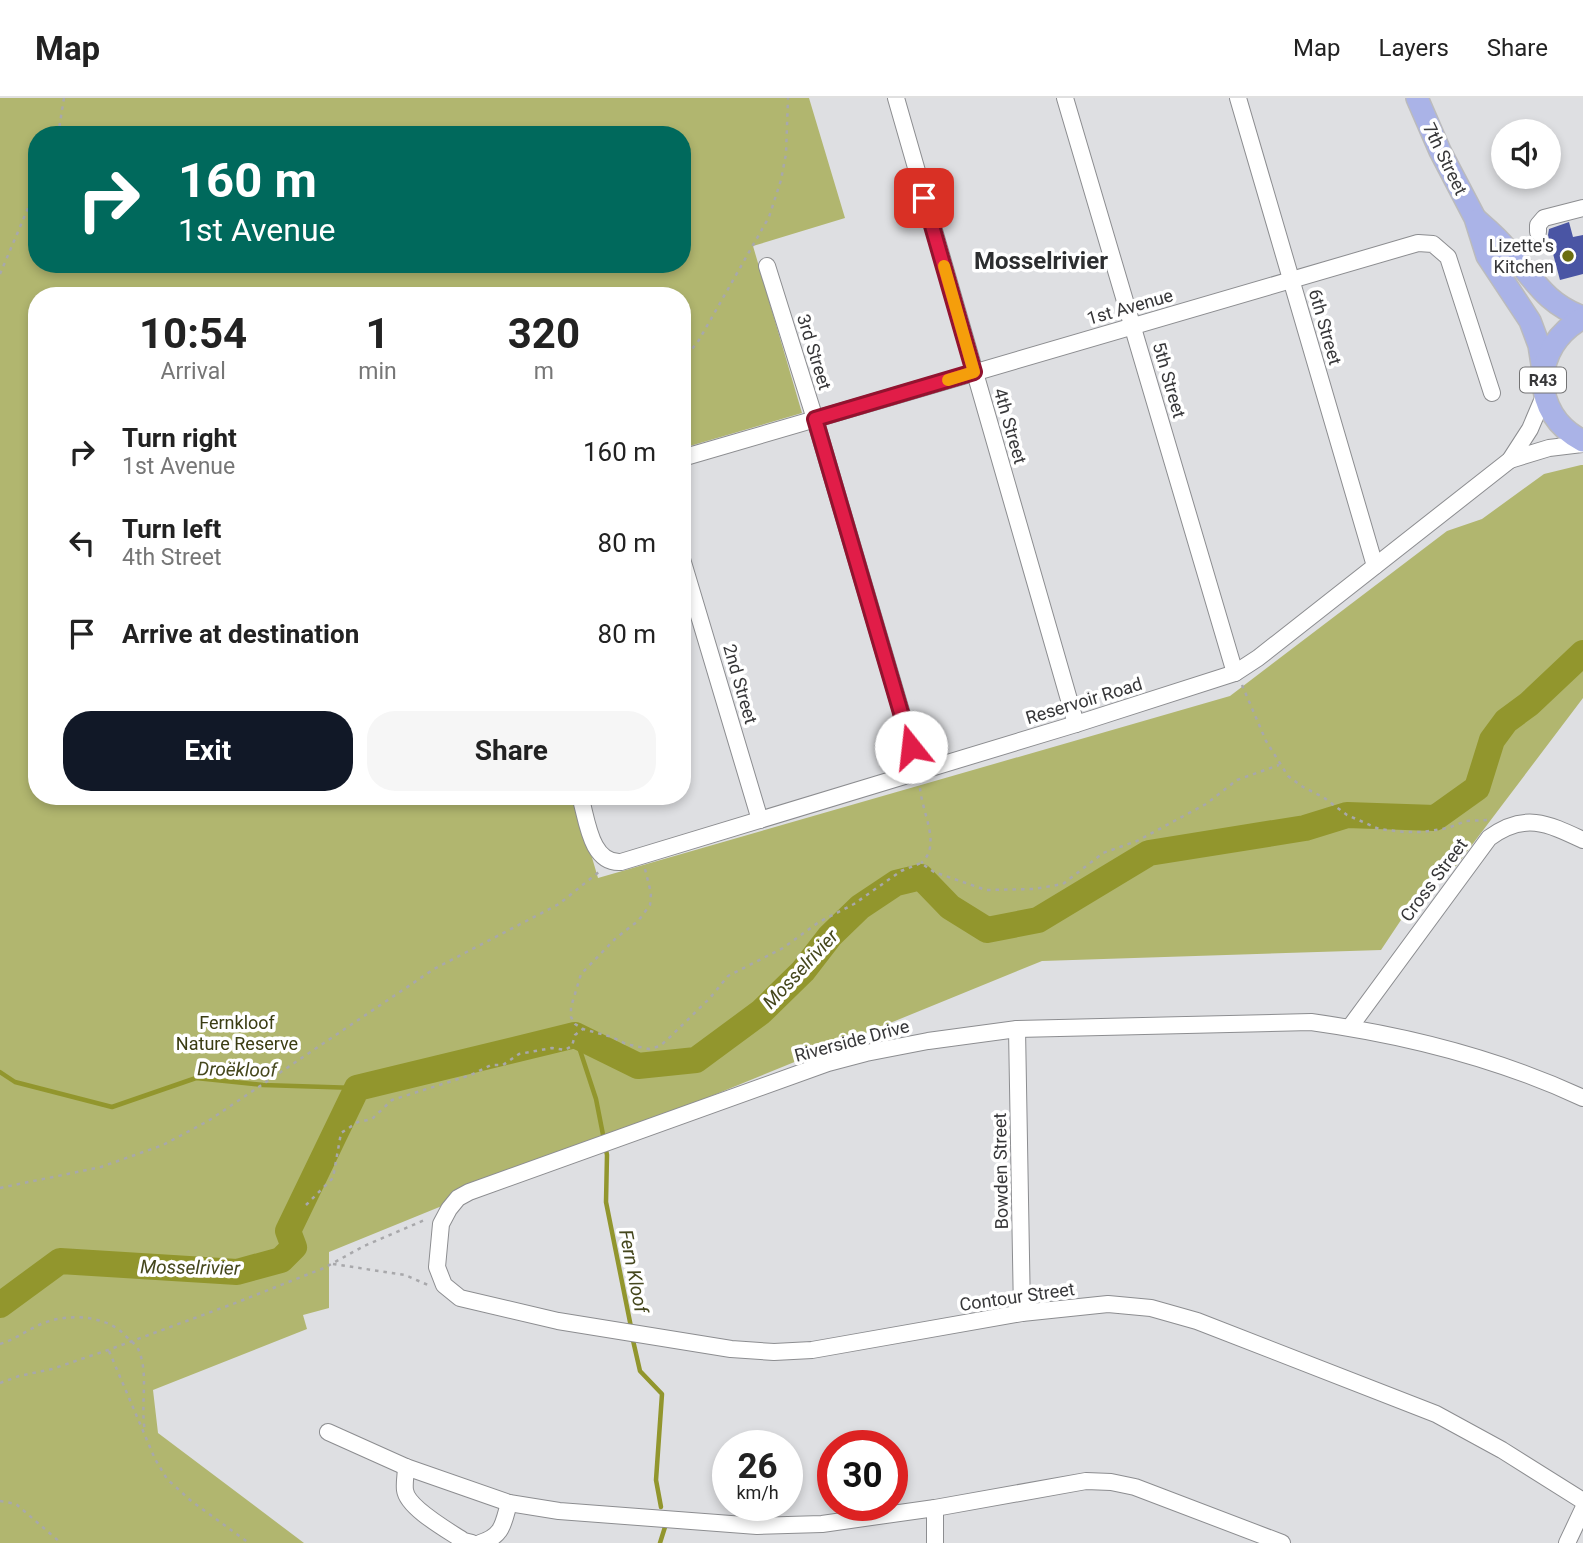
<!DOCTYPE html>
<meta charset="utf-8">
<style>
body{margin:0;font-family:Roboto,sans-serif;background:#f6f6f6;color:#222;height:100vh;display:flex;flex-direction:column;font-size:26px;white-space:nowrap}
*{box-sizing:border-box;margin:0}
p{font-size:23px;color:#767676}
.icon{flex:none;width:38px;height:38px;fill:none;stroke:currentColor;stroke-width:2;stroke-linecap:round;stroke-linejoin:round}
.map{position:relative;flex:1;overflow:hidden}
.sheet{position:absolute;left:28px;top:189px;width:663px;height:518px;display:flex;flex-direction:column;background:#fff;border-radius:28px;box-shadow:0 4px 10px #0003}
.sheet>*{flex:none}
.banner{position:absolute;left:28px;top:28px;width:663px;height:147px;border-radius:28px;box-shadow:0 4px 10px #0003;background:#00695c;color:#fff;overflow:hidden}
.buttons{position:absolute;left:1491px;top:21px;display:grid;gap:14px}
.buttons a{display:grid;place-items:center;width:70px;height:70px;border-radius:50%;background:#fff;box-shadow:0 4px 10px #0003;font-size:35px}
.speed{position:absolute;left:712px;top:1332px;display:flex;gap:14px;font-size:35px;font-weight:700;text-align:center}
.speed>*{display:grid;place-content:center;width:91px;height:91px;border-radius:50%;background:#fff;box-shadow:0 4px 10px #0003;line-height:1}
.speed small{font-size:18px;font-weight:400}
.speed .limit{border:10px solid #d22;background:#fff;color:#111}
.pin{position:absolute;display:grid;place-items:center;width:60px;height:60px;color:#fff;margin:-30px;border-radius:14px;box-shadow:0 4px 10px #0006}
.me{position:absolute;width:77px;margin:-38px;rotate:344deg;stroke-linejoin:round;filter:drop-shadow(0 0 5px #0008)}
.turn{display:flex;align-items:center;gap:24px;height:147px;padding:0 35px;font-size:32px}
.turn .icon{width:91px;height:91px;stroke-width:2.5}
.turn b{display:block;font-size:49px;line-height:60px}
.eta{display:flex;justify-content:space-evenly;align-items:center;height:119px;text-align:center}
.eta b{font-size:42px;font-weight:700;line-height:49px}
.cta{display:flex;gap:14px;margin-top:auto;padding:14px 35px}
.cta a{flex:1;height:80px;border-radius:28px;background:#111827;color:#fff;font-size:28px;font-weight:700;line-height:80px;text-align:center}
.cta a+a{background:#f6f6f6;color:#222}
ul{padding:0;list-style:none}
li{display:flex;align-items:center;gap:21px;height:91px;padding:0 35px}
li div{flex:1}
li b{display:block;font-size:26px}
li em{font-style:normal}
header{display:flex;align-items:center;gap:42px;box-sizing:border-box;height:98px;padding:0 35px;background:#fff;border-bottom:2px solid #e0e0e0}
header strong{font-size:33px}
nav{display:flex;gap:38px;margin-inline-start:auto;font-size:24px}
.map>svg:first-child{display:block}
.green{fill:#b1b66f;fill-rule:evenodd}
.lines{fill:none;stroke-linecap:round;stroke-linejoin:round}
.stream{stroke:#92962d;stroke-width:4.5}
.river{stroke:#92962d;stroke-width:26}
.building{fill:#4a55a4}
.minor-casing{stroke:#8c8d90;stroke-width:18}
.major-casing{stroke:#bbbbbc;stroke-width:24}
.path{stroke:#a8a8ab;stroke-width:2.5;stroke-dasharray:3.5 5;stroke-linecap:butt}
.minor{stroke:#fff;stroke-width:16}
.major{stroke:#aab3e7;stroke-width:21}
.route-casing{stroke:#92132f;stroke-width:18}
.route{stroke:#e11d48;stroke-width:12}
.slow{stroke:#f59e0b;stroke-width:12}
.poi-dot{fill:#6b6d11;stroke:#fff;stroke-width:2.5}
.labels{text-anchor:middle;stroke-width:7;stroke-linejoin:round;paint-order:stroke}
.shield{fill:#fff;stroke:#737374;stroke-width:2}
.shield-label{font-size:16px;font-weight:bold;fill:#373739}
.street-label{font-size:18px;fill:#373739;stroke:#fff}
.poi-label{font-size:18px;fill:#373739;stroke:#fff;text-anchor:end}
.park-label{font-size:18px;fill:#3a3c12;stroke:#fff}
.water-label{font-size:19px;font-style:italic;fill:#45471d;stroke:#fff}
.district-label{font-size:24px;font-weight:bold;fill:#2d2e30;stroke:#fff}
</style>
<header>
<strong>Map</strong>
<nav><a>Map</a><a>Layers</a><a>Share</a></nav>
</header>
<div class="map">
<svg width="1583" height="1445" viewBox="0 0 1583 1445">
<rect width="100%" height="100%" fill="#dedfe2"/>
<!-- green -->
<path class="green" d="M0,0h809l36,120 -92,28 49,167 -119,35 -1,-152h-645v500h537l24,82 632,-182 217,-165 35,-12 62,-45 37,-9h2v233l-127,168 -21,3 -54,81 -339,11 -713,291v56l-26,7 4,14 -154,61 5,43 146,110h-304zM37,37h645v129h-645z"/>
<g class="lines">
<!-- stream -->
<g class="stream">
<path d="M575,937l21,64 11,56 -1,47 25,125"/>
<path d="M0,974l15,10 97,25 84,-29 67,7 94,3"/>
<path d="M632,1238l8,35 22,23 -6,86 5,27"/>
<path d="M660,1445l5,-16"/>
</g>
<!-- river -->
<path class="river" d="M0,1207l60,-44 177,11 44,-12 13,-13 -6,-16 69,-143 218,-53 63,31 58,-6 65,-48 42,-41 27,-35 30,-29 36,-24 25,-6 29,30 37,23 51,-10 111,-67 156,-25 42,-13 88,3 42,-30 15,-48 14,-19 23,-17 54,-51"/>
</g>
<!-- building -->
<path class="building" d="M1569,124l4,15 10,-2v39l-23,6 -12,-45 1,-6z"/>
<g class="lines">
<!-- minor casing -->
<g class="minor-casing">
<g id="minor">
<path d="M896,0l180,626"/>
<path d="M1065,0l170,575"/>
<path d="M1238,0l137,468"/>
<path d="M1538,134v-7l6,-7 39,-10"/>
<path d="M767,168l48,153 104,353"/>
<path d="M682,360l736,-215 15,1 15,13 44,136"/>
<path d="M1510,362l39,-12 34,-4"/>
<path d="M682,461l78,261"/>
<path d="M580,698c7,22 10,68 41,66l455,-138 159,-51 23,-15 252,-198 20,-31 14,-33"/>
<path d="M1350,929l139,-189c35,-26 58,-15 94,2"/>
<path d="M1017,931l5,284"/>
<path d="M1583,1000c-86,-40 -178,-63 -272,-76l-294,7 -89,12 -62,12 -38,10 -359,129 -11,6 -9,11 -8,15 -4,43 7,18 16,13 98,23 173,28 43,3 38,-2 210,-37 86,-9 43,4 46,13 239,93 66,36 81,51"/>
<path d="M328,1334l78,35 103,36 50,8 198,15 65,-2 113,-16 151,-27 25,1 24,5 147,56"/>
<path d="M406,1369c0,7 -2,16 -1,23 2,18 44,41 59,51l8,2"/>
<path d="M935,1410v35"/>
<path d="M480,1445c23,-7 23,-19 29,-40"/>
<path d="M1567,1445l16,-34"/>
</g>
</g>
<!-- major casing -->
<g class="major-casing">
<g id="major">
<path d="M1417,0l23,53 35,67 12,38 43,65 9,24 4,26"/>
<path d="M1477,122c9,8 20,17 28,27 27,28 38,56 78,70"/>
<path d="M1583,220c-52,28 -54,96 0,123"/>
</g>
</g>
<!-- path -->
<g class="path">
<path d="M58,37l6,-37"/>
<path d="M0,176l37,-87"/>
<path d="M682,264l17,-22 70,-123 12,-37 5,-26 2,-56"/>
<path d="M1242,587l24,56 22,35 15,11 20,10 24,18 32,14 25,3h19l25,-4 18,-7 21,-1"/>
<path d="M920,690c2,25 22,58 1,75"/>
<path d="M645,771l6,24 -1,12 -12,16 -22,17 -35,36 -10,33v10l4,7 8,5 29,8 14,7 23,5 11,-3 8,-7 42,-41 18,-22 55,-28 36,-26 35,-18 47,-33 20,-8 13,9 52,18 48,-1 29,-5 40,-31 34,-12 69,-37 31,-24 42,-15"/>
<path d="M0,1090l101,-21 62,-22 45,-24 226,-152 125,-65 41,-33"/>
<path d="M306,1107l27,-27 8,-45 17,-11 14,-3 20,-19 79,-25 20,-10h12l16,-11 33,-6 13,2 7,-4 3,-11 8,-6"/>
<path d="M333,1166l72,11 23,10"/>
<path d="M0,1246c14,-4 26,-13 39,-19 26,-12 65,-11 86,10 4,5 12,10 14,16 10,25 1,54 6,80"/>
<path d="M109,1253l46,108 12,20 23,21 59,43"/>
<path d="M0,1285l19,-7 33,-7 56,-19 130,-48 86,-34 40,-22 63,-27"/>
<path d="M0,1403l16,3 45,39"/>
</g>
<!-- minor -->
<use href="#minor" class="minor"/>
<!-- major -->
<use href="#major" class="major"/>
</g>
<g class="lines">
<!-- route casing -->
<g class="route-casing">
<path id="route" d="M911,649l-96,-328 159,-47 -50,-174"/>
</g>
<!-- route -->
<use href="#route" class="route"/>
<!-- slow -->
<path class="slow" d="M944,168l30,106 -26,8"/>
</g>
<!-- markers -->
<circle class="poi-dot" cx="1568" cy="158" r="7"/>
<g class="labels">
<!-- shield labels -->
<rect class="shield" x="1520" y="269.5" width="46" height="25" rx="5"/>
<g class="shield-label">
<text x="1543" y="288">R43</text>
</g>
<!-- street labels -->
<g class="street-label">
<text transform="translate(1445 61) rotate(64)" y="6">7th Street</text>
<text transform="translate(1130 209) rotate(-16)" y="6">1st Avenue</text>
<text transform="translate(1325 229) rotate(74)" y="6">6th Street</text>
<text transform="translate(814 254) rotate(73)" y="6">3rd Street</text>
<text transform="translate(1169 282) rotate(74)" y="6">5th Street</text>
<text transform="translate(1010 328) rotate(74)" y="6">4th Street</text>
<text transform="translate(740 586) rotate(74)" y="6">2nd Street</text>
<text transform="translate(1084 603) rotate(-17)" y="6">Reservoir Road</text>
<text transform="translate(1434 782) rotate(-53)" y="6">Cross Street</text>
<text transform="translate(852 943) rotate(-15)" y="6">Riverside Drive</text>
<text transform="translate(1001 1073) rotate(-91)" y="6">Bowden Street</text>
<text transform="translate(1017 1199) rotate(-8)" y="6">Contour Street</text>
</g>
<!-- poi labels -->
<g class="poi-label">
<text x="1554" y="154">Lizette's<tspan x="1554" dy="21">Kitchen</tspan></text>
</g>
<!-- park labels -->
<g class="park-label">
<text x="237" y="931">Fernkloof<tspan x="237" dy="21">Nature Reserve</tspan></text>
</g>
<!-- water labels -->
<g class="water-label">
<text transform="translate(800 871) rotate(-47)" y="7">Mosselrivier</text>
<text transform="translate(237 971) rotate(1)" y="7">Droëkloof</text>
<text transform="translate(190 1169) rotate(1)" y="7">Mosselrivier</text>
<text transform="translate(634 1173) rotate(79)" y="7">Fern Kloof</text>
</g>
<!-- district labels -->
<g class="district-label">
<text x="1041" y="171">Mosselrivier</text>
</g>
</g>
</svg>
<div class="buttons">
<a><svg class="icon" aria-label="sound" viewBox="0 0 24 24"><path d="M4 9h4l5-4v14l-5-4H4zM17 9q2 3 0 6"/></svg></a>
</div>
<div class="speed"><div>26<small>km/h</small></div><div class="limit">30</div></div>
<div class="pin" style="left:924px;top:100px;background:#d93025"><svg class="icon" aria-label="arrive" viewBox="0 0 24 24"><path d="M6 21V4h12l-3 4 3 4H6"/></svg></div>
<svg class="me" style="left:911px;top:649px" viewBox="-20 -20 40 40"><circle r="19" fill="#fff"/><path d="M0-13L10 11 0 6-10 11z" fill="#e11d48"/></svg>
<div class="banner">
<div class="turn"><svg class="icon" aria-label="right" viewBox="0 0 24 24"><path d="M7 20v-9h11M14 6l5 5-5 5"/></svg><div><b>160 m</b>1st Avenue</div></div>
</div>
<section class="sheet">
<div class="eta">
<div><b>10:54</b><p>Arrival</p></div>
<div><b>1</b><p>min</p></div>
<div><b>320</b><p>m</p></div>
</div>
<ul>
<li><svg class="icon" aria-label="right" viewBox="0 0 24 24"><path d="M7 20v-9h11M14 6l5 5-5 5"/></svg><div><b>Turn right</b><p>1st Avenue</p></div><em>160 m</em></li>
<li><svg class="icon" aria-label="left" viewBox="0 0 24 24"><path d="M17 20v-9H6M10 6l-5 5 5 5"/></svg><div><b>Turn left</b><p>4th Street</p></div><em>80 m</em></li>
<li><svg class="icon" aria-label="arrive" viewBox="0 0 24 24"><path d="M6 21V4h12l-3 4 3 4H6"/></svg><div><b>Arrive at destination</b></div><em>80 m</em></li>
</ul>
<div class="cta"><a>Exit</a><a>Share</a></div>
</section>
</div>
